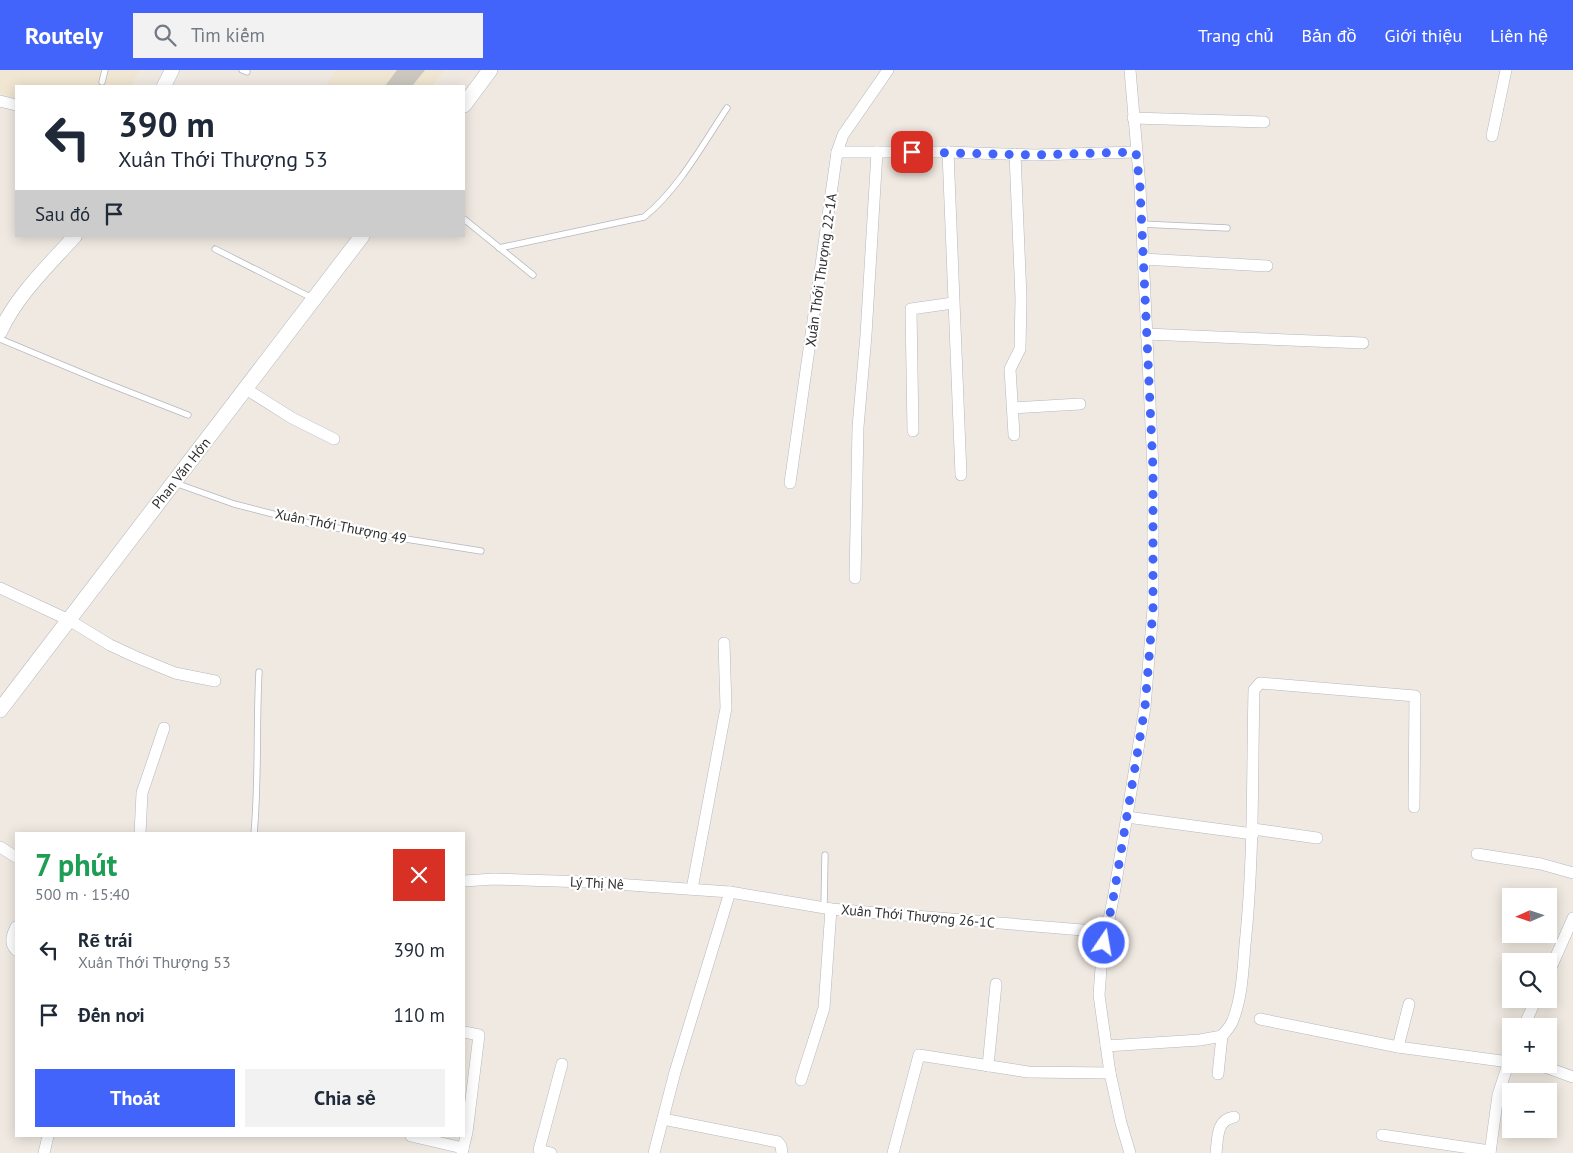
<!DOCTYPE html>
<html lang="vi">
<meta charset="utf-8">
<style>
body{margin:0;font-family:"PT Sans",sans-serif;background:#f2f2f3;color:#1f2937;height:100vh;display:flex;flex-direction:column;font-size:19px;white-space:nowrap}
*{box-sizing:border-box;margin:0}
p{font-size:16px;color:#747a83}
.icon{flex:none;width:28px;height:28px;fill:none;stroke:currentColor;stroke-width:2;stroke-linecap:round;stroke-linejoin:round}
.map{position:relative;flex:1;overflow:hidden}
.sheet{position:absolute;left:15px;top:762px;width:450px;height:305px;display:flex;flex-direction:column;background:#fff;border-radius:0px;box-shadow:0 2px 12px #0003}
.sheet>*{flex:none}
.banner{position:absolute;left:15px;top:15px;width:450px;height:152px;border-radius:0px;box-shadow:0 2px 12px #0003;background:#fff;color:#1f2937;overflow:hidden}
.needle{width:32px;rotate:267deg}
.fabs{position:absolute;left:1502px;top:818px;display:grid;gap:10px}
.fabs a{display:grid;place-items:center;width:55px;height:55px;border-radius:0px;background:#fff;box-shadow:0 2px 12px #0003;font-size:25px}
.pin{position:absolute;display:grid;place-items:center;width:42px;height:42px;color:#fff;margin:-21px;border-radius:10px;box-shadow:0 2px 8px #0006}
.me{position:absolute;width:55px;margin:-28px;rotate:12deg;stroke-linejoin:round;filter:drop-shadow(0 0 4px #0008)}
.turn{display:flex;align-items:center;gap:18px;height:105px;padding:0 20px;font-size:22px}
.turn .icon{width:65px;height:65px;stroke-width:2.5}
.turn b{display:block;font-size:35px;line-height:42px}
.then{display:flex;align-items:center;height:48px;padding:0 20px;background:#0003;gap:10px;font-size:19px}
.round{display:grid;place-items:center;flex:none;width:52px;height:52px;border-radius:0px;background:#f2f2f3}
.overview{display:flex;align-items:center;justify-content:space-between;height:85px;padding:0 20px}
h1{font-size:30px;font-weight:700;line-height:38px;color:#1e9e55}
.cta{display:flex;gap:10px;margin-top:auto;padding:10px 20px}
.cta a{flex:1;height:58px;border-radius:0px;background:#4264fb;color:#fff;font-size:20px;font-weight:700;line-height:58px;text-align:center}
.cta a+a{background:#f2f2f3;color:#1f2937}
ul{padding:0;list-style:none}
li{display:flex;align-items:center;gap:15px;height:65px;padding:0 20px}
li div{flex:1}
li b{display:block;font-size:19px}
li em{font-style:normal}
header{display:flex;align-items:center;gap:30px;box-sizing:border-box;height:70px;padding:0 25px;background:#4264fb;color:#fff}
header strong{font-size:24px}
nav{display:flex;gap:28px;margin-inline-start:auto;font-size:18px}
.search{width:350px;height:45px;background:#f2f2f3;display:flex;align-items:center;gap:12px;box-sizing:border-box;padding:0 18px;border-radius:0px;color:#747a83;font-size:19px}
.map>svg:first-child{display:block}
.education{fill:#f0e6d1}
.building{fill:#cbc7bf}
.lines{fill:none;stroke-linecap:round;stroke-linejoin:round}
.service-casing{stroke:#b4b7c1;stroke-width:7}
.minor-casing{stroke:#b4b7c1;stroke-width:12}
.tertiary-casing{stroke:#b4b7c1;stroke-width:15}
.secondary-casing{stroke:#b4b7c1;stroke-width:16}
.service{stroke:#fff;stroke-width:5.5}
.minor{stroke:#fff;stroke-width:11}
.tertiary{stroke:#fff;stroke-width:14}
.secondary{stroke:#fff;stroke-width:15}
.route{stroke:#4264fb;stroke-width:9;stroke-dasharray:0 16.2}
.labels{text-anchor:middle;stroke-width:4.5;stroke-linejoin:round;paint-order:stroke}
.street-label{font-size:14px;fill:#2e2e2e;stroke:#fff}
</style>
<header>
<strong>Routely</strong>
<div class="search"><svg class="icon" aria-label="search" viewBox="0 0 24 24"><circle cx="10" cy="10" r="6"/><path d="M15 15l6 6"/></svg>Tìm kiếm</div>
<nav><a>Trang chủ</a><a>Bản đồ</a><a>Giới thiệu</a><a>Liên hệ</a></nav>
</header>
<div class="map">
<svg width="1573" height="1083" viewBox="0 0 1573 1083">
<rect width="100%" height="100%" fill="#efe9e1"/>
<!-- education -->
<g class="education">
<path d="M0,0h139l-8,16h-115v13l-16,-5z"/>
<path d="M336,0h108l-12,16h-106z"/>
</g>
<!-- building -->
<path class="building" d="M397,0h28l-13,16h-27z"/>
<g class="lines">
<!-- service casing -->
<g class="service-casing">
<g id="service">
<path d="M242,0l5,2"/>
<path d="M102,12l3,-12"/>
<path d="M464,149l69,56"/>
<path d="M1141,154l86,4"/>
<path d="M499,178l145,-31c34,-27 59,-73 83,-109"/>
<path d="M215,179l97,49"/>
<path d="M0,269l96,40 92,36"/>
<path d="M175,413l59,21 78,20 169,27"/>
<path d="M254,764c5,-54 2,-108 5,-162"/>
<path d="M824,838l1,-53"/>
</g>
</g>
<!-- minor casing -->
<g class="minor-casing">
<g id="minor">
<path d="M0,31l16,4"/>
<path d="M1133,48l131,4"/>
<path d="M1492,66l14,-66"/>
<path d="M837,82h111l86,3 102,-3"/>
<path d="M948,82l13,323"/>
<path d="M1143,189l124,7"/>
<path d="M1146,264l217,9"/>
<path d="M246,319l46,29 42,21"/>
<path d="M1013,338l67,-4"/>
<path d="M913,361l-2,-122 42,-6"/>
<path d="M1014,365l-4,-66 10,-20 1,-51 -6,-144"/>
<path d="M790,413l47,-331 6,-17 45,-65"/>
<path d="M855,508l3,-151 8,-92 11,-183"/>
<path d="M0,518l69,32 41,25 26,12 39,16 40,8"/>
<path d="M1127,747l126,17"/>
<path d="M1253,759l64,9"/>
<path d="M140,764l2,-41 22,-65"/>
<path d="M0,777l16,10"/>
<path d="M1477,784l64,10 32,9"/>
<path d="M464,811l30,-2 93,3 143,10 101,17 276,23"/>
<path d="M692,819l34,-181 -2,-65"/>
<path d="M16,857c-4,8 -7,16 0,23"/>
<path d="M1549,902l24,-54"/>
<path d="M1260,949l138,28 111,15"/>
<path d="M1524,956l12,-27"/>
<path d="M1106,976l94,-6 22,-4c4,-5 9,-10 11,-16 9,-23 10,-50 12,-75 9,-85 7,-169 9,-255l6,-7 155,13 -1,111"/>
<path d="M1398,977l11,-43"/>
<path d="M1537,994l36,13"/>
<path d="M988,996l8,-82"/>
<path d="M1218,1004l4,-38"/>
<path d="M801,1010l23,-72 7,-99"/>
<path d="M663,1049l115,23 3,4 1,7"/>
<path d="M1382,1065l108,16"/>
<path d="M411,1066l52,12"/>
<path d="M44,1083l4,-17"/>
<path d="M462,1083l5,-21 12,-97 -15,-3"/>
<path d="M551,1083l-12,-3 23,-86"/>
<path d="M654,1083l21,-81 55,-180"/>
<path d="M893,1083l26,-98 109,17 82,1"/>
<path d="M1130,1083l-9,-30 -11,-50 -11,-78 3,-40 12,-61 31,-187 8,-98v-140l-13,-282 -10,-117"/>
<path d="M1216,1083c2,-15 0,-33 18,-36"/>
<path d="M1490,1083l8,-58 13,-40"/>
</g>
</g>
<!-- tertiary casing -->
<g class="tertiary-casing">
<g id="tertiary">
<path d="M164,16l8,-16"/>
<path d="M0,262c17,-37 48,-66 75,-96"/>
</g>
</g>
<!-- secondary casing -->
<g class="secondary-casing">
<g id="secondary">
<path d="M464,35l26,-35"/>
<path d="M0,640l362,-474"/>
</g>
</g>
<!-- service -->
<use href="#service" class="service"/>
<!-- minor -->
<use href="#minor" class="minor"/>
<!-- tertiary -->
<use href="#tertiary" class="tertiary"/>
<!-- secondary -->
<use href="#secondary" class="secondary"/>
</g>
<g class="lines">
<!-- route -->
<path class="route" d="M912,82l122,3 102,-3 4,35 13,282v140l-8,98 -31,187 -10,49"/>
</g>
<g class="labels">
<!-- street labels -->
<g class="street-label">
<text transform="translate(821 200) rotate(-82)" y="5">Xuân Thới Thượng 22-1A</text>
<text transform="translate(181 403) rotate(-52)" y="5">Phan Văn Hớn</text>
<text transform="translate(341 456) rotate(11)" y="5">Xuân Thới Thượng 49</text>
<text transform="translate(597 813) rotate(3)" y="5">Lý Thị Nê</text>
<text transform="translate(918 846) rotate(5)" y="5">Xuân Thới Thượng 26-1C</text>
</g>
</g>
</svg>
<div class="fabs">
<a><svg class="needle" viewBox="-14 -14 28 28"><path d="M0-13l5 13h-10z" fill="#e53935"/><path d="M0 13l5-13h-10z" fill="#747a83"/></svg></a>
<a><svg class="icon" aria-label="search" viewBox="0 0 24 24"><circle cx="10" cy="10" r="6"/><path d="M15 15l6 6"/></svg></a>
<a>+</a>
<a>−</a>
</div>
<div class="pin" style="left:912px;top:82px;background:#d93025"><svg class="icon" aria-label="arrive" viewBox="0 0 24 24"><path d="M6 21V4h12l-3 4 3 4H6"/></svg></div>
<svg class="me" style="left:1104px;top:873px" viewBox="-20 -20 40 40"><circle r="17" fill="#4264fb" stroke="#fff" stroke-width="3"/><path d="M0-11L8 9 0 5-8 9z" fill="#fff"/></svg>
<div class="banner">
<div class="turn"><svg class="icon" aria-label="left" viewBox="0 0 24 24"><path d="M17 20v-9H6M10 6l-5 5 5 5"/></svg><div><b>390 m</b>Xuân Thới Thượng 53</div></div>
<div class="then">Sau đó<svg class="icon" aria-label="arrive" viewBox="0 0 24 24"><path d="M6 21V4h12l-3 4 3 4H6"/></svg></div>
</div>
<section class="sheet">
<div class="overview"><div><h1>7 phút</h1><p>500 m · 15:40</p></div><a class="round" style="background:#d93025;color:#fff"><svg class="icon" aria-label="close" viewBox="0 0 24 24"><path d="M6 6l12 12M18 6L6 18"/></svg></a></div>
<ul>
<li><svg class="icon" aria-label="left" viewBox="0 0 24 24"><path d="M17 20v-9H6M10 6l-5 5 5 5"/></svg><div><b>Rẽ trái</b><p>Xuân Thới Thượng 53</p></div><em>390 m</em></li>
<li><svg class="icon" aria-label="arrive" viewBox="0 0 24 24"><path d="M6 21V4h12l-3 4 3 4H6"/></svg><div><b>Đến nơi</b></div><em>110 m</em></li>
</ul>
<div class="cta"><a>Thoát</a><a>Chia sẻ</a></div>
</section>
</div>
